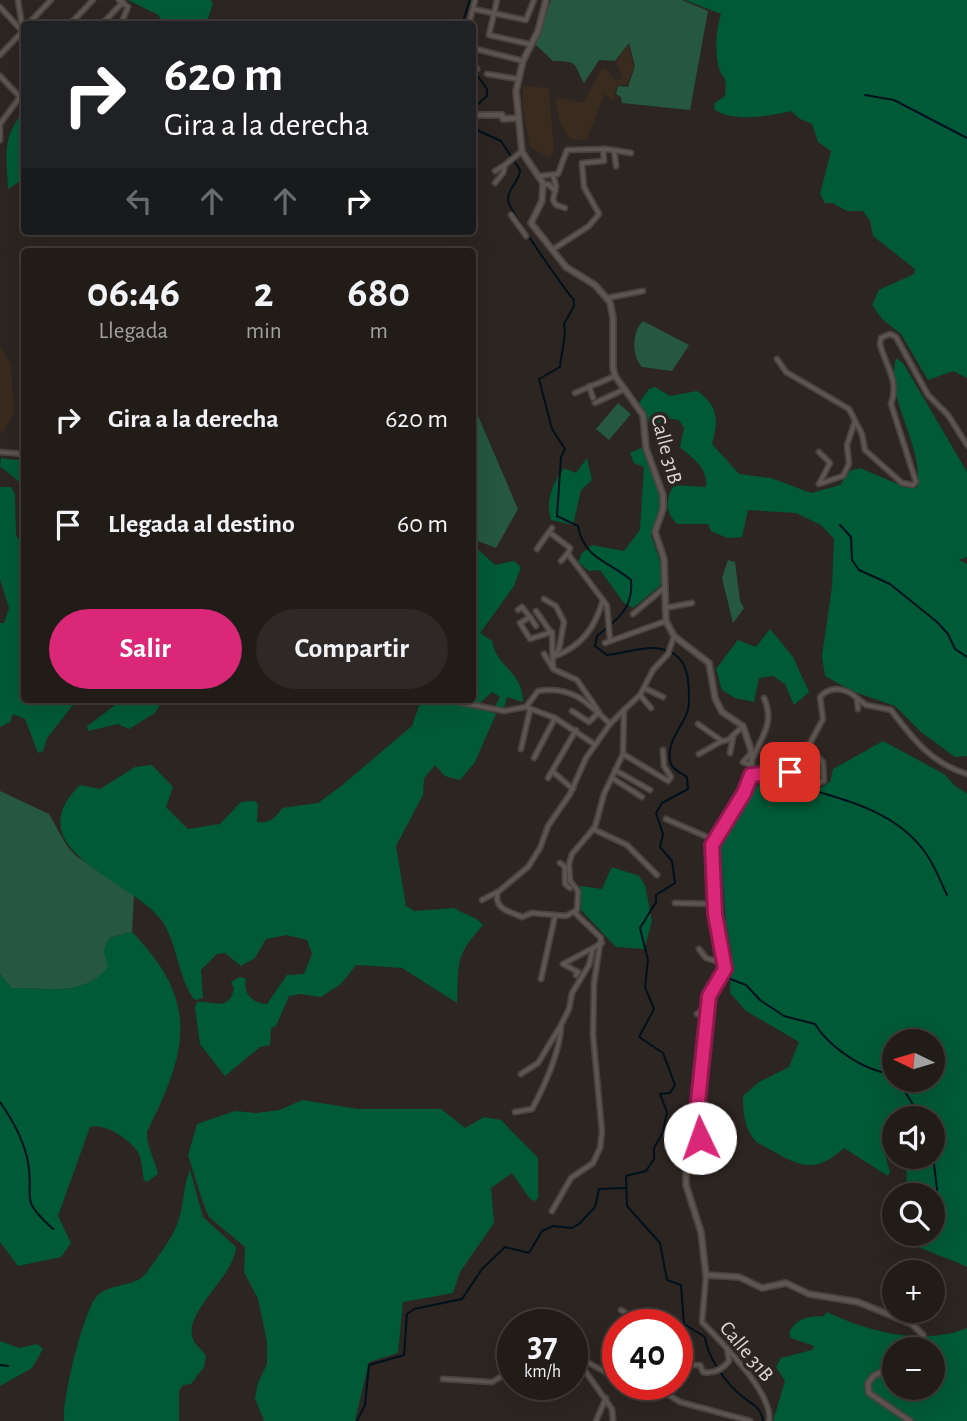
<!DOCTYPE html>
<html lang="es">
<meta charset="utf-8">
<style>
body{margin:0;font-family:"Alegreya Sans",sans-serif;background:#2e2926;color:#f1f3f6;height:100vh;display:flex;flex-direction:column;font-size:26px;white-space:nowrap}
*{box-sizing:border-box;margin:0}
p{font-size:23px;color:#a2a1a2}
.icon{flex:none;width:38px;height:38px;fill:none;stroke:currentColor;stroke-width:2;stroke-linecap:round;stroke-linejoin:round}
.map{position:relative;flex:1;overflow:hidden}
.panel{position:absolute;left:21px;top:248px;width:455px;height:455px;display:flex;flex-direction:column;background:#221c19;border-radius:7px;box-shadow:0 7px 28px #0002,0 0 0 2px #3f3a38}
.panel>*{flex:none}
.top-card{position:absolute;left:21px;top:21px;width:455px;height:214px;border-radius:7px;box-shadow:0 7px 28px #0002,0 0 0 2px #3f3a38;background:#202124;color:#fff;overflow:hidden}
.needle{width:46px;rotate:275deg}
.buttons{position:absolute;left:882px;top:1029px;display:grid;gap:14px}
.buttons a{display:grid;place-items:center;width:63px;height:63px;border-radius:50%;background:#221c19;box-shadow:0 7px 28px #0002,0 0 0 2px #3f3a38;font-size:35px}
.speed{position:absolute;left:497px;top:1309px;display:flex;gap:14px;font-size:35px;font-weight:700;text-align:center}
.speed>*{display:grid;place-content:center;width:91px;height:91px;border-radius:50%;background:#221c19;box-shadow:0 7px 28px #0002,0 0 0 2px #3f3a38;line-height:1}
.speed small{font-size:18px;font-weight:400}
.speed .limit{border:10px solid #d22;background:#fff;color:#111}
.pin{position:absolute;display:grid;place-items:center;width:60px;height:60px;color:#fff;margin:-30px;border-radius:14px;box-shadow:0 4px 10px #0006}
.me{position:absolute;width:77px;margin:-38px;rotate:357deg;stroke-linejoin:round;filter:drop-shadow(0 0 5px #0008)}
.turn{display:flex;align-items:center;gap:24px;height:147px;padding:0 28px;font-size:32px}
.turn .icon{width:91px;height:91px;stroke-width:2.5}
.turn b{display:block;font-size:49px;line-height:60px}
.lanes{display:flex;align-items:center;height:66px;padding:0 28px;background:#0003;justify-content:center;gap:35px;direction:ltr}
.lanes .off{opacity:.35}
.eta{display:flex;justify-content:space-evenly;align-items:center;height:119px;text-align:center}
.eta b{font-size:42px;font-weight:700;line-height:49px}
.button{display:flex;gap:14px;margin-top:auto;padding:14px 28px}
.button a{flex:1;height:80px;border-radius:42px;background:#db2777;color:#fff;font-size:28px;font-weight:700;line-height:80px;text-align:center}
.button a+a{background:#2e2926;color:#f1f3f6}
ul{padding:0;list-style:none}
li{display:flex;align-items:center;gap:21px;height:105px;padding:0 28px}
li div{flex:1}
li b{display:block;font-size:26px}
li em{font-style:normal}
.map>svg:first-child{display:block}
.industrial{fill:#3a2b1f}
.green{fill:#25583f}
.forest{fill:#005a38;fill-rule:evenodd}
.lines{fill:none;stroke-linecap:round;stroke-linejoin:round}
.stream{stroke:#00111c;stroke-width:2}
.minor-casing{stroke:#49433f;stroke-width:7}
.tertiary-casing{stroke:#49433f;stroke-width:8}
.minor{stroke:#5e5550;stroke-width:3.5}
.tertiary{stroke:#5e5550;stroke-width:4.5}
.route-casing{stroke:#8e194d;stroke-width:18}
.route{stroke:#db2777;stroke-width:12}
.labels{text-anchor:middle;stroke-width:7;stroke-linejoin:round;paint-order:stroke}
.street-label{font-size:21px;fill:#ded8d5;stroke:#2d2521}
</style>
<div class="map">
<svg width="967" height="1421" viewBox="0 0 967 1421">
<rect width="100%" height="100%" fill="#2d2521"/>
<!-- industrial -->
<g class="industrial">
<path d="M628,45l6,22 -7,17 -10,1 -4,16 -9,-7 -17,46 -17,-1 -10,-17 -5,-21 3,-4 25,6 18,-33 5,-2 8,12 8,-1 -6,-17z"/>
<path d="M523,86l26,2 5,64 -4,6 -20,-11 -8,-45z"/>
<path d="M0,346l11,18 3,48 -11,20 -3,-1z"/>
</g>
<!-- green -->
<g class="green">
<path d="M551,0h131l26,11 -18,99 -68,-7 -1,-6 -5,-3 2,-8 10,1 7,-21 -6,-23 -14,18 -16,-1 -15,23c-11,-18 -3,-22 -31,-22l-18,-17z"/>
<path d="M643,321l46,24 -17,26 -30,-4c-11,-12 -10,-35 1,-46z"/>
<path d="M618,403l13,11 -22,26 -13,-11z"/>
<path d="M472,411h4l42,98 -22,39 -23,-9z"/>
<path d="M728,560l7,2 5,39 4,7 -11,15 -11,-45z"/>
<path d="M0,791l49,23 18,32 9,10 58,39 -2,37 -23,6 -5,13 5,16c-26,31 -63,20 -98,21l-11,-14z"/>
</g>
<!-- forest -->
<g class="forest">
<path d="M128,0h83l2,4 -7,20h-42l-6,-9z"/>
<path d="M685,0h282v378l-14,-7 -25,9 -27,-46 -19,-15 -10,-14 7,-15 35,-16 1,-5 -42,-33 -3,-15 -7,-10h-16l-15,-8h-7l-5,-9 11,-43 -13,-9 -6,-18 -12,-5 -9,-8c-21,5 -59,12 -77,-2l1,-6 10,-7c3,-26 -4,-15 -7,-32 -3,-17 -2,-34 3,-50z"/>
<path d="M24,111v94l-2,-2 1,-24 -15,10c-1,-33 -7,-51 16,-78z"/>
<path d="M896,358l7,5 64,109v85l-8,3 8,4v192l-12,1 -34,-25 -26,-26 -43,-15 -27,-15 -3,-20 10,-69 2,-48 -13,-14 -25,-12 -48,-3 -6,27 -15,1 -16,-7 -3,-7h-31c-12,-12 -12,-24 -3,-39l32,2c3,-19 -14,-29 -26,-40l4,-19 -5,-8 -13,-2 -10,7 -8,-3 -9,-19 10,-14 6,-2 15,9 27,-5c21,14 22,30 15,53l27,30 32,4 40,15 29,-8 10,-14 10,-3 47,20h10c8,-42 -32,-86 -21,-130z"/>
<path d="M649,444l17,68 -15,23 9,26 2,23 -29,24 -9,-5 -24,-33 -11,1 -11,-9 4,-9 10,-8 32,6 16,-21 4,-63 -10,-4 -4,-10z"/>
<path d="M1,458l23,3v25l-24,-20z"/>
<path d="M587,458l5,22 -11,10 -8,35 -22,-5c-6,-19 2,-38 13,-52l12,5z"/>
<path d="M0,487h11l4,7 1,40 2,5 6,2v159h53l-30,38 -4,13 -5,2 -13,-34 -12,-5 -3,8 -10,5v-104h4l5,-15 -9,-29z"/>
<path d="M473,545l22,20 19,-4 7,6 -7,19 -34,47 12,8c4,26 30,29 31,61l-16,-5 -3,12 -10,-1 6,-11 -8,-5 -12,11 -20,-3h12z"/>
<path d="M770,629l23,28 16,35 -15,13 -9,-21 -12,-8 -14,2 -5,24 -19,-4 -13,-8 -6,-21 22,-29 18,7z"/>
<path d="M122,700h41l-8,13 -26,16 -11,-5 -30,7 -1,-5z"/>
<path d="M421,700l58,8 17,6 -21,48 -15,18 -15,-4 -10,-11 -11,13 -1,17 -27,51 10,60 9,5 39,-3c10,7 22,8 29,17 -29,32 -24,38 -26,78l-55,-35 -46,-3 -15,19 -20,13 -21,-3 -11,2 -13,30 -5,2 -1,17 -10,2 -35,29 -25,-32 -5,-36 2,-6c14,-2 33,11 37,-14l-3,-6 9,-5 6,2c-4,15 8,25 21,25l20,-29 17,-1 8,-20 -5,-14 -21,-5 -20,4 -11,19 -14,8 -16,-13 -8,1 -16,16 2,28 -8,2c-16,-18 -18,-58 -33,-79 -30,-42 -148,-71 -82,-136l20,4 35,-22 17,-2 21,22 -7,20 22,22 32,-5 21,-22 14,-1 3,3 -1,18c11,2 19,-4 25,-14l36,-5 22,-16 72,-61z"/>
<path d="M883,741l61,33 12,13 11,6v474c-20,-10 -43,-15 -61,-28v-5h27v-39h-27l1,-22 -7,-16h33v-39h-39v27l-6,-3 -5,6 7,24 -2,4 -44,-28c-28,25 -42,20 -73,2 -5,-3 -15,-7 -18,-12 -9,-12 -10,-28 -10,-42l16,-14 30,-15 10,-25 -53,-31 -16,-18 2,-39 -6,-30 -6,-81 38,-58 26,-5 31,11 15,-9 3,-13zM894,1041h39v39h-39z"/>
<path d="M612,867l27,9 6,9 7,36 -8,28 -28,-2 -35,-37 -1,-24 22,3z"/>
<path d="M132,932c69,71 55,119 15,200 -1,13 8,28 11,42l-11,8 -3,-2c-2,-9 -2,-21 -6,-28 -7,-12 -34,-30 -48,-25l-32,89 13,27 -10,14 -43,9 -18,-24v-268l11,14c36,-1 72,10 97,-21l-4,-16 5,-13z"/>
<path d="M302,1100l56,9h83l24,19 19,-11 17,3 37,38v40l-3,3 -5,-2 -18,-26 -21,15 3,35 -34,49 -7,21 -50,9 -5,51 -29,9 -14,59h-91l-9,-23 3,-15 9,-19v-22l-9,-43 -14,-27 1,-25 -36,-30 -6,-14 -15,-48 9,-31 38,-13 21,2 24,-3z"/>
<path d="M190,1170l13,47 33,30c-1,29 -54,66 -43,92 2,6 9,11 13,17l-2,11 -13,17 -8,1 -4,6v30h-115c-2,-21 20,-115 35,-127 14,-11 38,-7 48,-22 10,-14 25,-33 31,-50 6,-16 5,-37 12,-52z"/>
<path d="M827,1312c42,20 96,34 140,16v93h-194l12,-40 -9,-14 5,-9 31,-8 2,-4 -23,-8 -2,-5c8,-16 19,-16 35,-17zM894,1349h39v39h-39z"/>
<path d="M0,1341l19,7 18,-4 6,5 -11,19 -32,18z"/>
</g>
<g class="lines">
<!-- stream -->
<g class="stream">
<path d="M462,24l8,-24"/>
<path d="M472,68l15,21v7l-15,13"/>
<path d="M865,95l29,5 73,38"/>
<path d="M472,120l7,11 22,10 19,29c0,11 -13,19 -12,30 0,9 57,90 66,100v6l-10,18c3,13 -3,28 -4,43l-21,12 13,50 13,20 -4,8 -4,59 21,10c6,33 29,34 53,54 3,28 -14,40 -34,56l-2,10 12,9c16,-1 31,-8 48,-7 34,3 34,30 34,55 0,19 -26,38 -18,61 3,7 11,9 16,13l1,12 -26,14 -6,10 7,21 -3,13 12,14 3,22 -19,12v7l-16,26 8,32 -3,27 9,22 -15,28 24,16 12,32 -5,8 -10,1 7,18 -4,20 -9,16v11l-8,12 -20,5 1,30 33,37 7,37 14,5 3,39 21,13c2,20 22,48 38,60 10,8 18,10 20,24"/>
<path d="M840,525l11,12 1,23 7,10 31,14 47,38 11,12 7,15 12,8"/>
<path d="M804,788c45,12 96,26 123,67 8,12 14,27 20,40"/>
<path d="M725,977l21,8 14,15 24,16 31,8c12,20 40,40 63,47 6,2 11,2 16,4"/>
<path d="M898,1080l23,38"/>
<path d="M0,1102c12,17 24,39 28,60 7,38 -11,34 25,67"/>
<path d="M933,1156l4,33 -4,32"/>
<path d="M0,1365l8,1"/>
<path d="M357,1421l8,-16 4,-40 35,-10 3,-41 7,-5 48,-10 20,-30 23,-22 24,6 13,-22 11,-5 19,2 7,-4 16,-17 4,-18 26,-1"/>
</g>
<!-- minor casing -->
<g class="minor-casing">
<g id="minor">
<path d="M18,0l5,32"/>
<path d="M119,0l9,7 -7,17"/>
<path d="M497,0l-8,35 40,9"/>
<path d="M0,7l22,24"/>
<path d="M473,9l53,11 8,-20"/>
<path d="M28,24l23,-24"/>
<path d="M70,24l23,-24"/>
<path d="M102,24l21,-22"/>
<path d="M469,24l6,-24"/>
<path d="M472,48l51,13"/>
<path d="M0,55l24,-25"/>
<path d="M472,61l5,8"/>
<path d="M487,74l31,5"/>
<path d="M0,76l20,21 -20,27"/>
<path d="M0,127v13"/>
<path d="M614,150l2,16"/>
<path d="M495,171l10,-6"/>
<path d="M553,175l3,11 -3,14 3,5 9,3"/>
<path d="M540,176l18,-2 9,-24 39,-1 25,4"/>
<path d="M495,183l8,-10 2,-8 17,-14"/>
<path d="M543,185l5,-1 7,7"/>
<path d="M511,215l15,21"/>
<path d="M552,250l37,-24 10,-12 -15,-27 -2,-24 22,-2 -1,-12"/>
<path d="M607,298l36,-7"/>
<path d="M777,359l9,13 63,37 13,25 3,16 37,33 11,2 3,-3 -25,-78c9,-23 -6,-39 -11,-60l1,-6 9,-4 6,3 32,58 20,20 19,30"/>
<path d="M589,386l4,12"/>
<path d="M575,393l40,-17"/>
<path d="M595,403l30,-14"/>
<path d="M0,452l24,2"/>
<path d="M819,452l11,11 -11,21 24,-8 6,-12 -2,-19 8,-24"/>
<path d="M552,528l-3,4 21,16 -2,6 35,46c-8,28 -22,47 -50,57"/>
<path d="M537,549l12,-17"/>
<path d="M561,561l7,-8"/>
<path d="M544,599l12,7 8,16 -5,27 -5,6"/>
<path d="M603,600l4,6 3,34"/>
<path d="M665,608l27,-5"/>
<path d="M518,610l4,-3 8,10 -10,6 10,16 22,-7 1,37 24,11 20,29"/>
<path d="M536,611l14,20"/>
<path d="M633,614l32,-27"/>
<path d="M530,617l6,9"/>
<path d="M605,643l61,-22"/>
<path d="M544,654l9,14"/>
<path d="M644,688l19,9"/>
<path d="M640,695l11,13"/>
<path d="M857,698l9,7 25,5c22,29 40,53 76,64"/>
<path d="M448,700l56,11 22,-4 29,11 -21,40"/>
<path d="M526,707l12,-16c34,-6 50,12 72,33l14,-14"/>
<path d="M572,711l17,11 10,-10"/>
<path d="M555,718l39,26"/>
<path d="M610,724l-24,34 -16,36 -22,32 -8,22 -12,19 -30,25c-5,17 11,19 24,25l10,-4 34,3 11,-6 1,-19 -8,-10 -1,-17 3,-10 23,-27 9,-33 19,-40 1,-44 16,-15 13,-25 15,-16 6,-18"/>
<path d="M698,724l24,17 6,-1 15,-14"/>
<path d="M521,749l9,-39"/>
<path d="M730,753l3,-15"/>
<path d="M623,754l45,27 3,-4 -7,-11 -1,-16"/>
<path d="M699,754l23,-13"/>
<path d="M753,758c9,-23 22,-35 11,-60"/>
<path d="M751,765l-8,-3 8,-9"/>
<path d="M615,770l35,20"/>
<path d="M553,772l20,17"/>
<path d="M751,775c12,0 24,-5 36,-3 17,2 15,18 37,9l-1,-19 -15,-15 15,-28 -3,-22c10,-12 26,-9 37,1l1,11"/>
<path d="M548,778l28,-48"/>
<path d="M612,778l30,19"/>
<path d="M666,819l48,21"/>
<path d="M593,829l34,16 30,30"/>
<path d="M560,863l5,4v17l5,4"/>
<path d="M482,900l15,-8"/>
<path d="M675,903l40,1"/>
<path d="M699,949l7,9 19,6"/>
<path d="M576,975l2,-3 -15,-8 30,-16"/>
<path d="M541,979l14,-63"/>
<path d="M697,1014l10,-8"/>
<path d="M521,1074l17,-11 23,-38 8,-16 3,-16 17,-28 4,-17 9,-5"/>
<path d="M515,1112l17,-3c12,-22 29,-59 29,-84"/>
<path d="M552,1211l19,-33 22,-15 7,-15 2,-16 -9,-97 1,-52 7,-45 -26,-25"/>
<path d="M706,1275l-4,47c19,20 72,72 67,99"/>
<path d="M621,1310l22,15"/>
<path d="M563,1325l1,-4"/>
<path d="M572,1362l6,-3"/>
<path d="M677,1365h23l3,7c11,2 19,-2 26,-11l-2,-13"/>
<path d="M572,1373l9,-8"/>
<path d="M443,1379l49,3 21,-12"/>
<path d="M527,1384h18"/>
<path d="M630,1384l34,8 16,10 70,19"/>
<path d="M596,1421l10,-23"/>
<path d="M613,1421l-1,-12 -31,-44 6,-3 31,17"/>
</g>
</g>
<!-- tertiary casing -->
<g class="tertiary-casing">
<g id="tertiary">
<path d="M546,0l-8,31 -15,30 -7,30 6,61 21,31 -1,18 -11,22 35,44 29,18 15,17 3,16v50l2,8 28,39 3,33 17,47v14l-8,23 9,27 2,62 8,15 35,27 6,35 7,14 21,14 9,27 -1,22 -7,18 -20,29 -13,25 4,67 10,55 -16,27 -13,125 4,17 -14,32v15l15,47 5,43 33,2 23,11 24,-5 23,11 49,8 54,22 11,11v14"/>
<path d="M478,115h24l1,4 15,-1"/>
<path d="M894,1373c-12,-2 -20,-1 -26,11l1,9 41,28"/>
</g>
</g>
<!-- minor -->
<use href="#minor" class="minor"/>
<!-- tertiary -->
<use href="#tertiary" class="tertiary"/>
</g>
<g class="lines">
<!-- route casing -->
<g class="route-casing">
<path id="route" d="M700,1138l-4,-17 13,-125 16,-27 -10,-55 -3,-69 32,-52 7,-18 39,-3"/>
</g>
<!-- route -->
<use href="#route" class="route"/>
</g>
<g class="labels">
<!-- street labels -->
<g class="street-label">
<text transform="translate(667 449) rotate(75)" y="7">Calle 31B</text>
<text transform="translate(747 1351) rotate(50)" y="7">Calle 31B</text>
</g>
</g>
</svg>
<div class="buttons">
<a><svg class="needle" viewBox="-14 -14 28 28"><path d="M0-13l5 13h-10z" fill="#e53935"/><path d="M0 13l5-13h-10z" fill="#a2a1a2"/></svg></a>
<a><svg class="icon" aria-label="sound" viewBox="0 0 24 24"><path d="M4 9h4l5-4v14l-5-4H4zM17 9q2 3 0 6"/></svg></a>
<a><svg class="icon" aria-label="search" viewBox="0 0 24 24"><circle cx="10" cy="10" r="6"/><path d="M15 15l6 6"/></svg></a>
<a>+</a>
<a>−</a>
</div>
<div class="speed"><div>37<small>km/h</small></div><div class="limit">40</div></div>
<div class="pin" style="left:790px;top:772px;background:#d93025"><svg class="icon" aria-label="arrive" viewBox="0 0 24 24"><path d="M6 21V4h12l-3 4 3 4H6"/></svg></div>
<svg class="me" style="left:700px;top:1138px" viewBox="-20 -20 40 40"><circle r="19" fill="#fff"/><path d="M0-13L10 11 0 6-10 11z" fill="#db2777"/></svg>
<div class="top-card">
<div class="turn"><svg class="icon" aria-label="right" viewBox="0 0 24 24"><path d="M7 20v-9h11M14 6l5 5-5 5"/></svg><div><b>620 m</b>Gira a la derecha</div></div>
<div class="lanes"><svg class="icon off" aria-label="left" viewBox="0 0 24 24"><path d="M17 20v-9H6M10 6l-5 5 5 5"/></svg><svg class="icon off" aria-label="ahead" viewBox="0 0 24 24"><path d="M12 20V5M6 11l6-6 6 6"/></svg><svg class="icon off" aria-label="ahead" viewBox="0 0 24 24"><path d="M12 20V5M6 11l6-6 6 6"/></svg><svg class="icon" aria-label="right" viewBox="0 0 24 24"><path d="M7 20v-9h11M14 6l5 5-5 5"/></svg></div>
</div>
<section class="panel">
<div class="eta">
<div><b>06:46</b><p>Llegada</p></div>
<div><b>2</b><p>min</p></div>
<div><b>680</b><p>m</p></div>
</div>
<ul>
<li><svg class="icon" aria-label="right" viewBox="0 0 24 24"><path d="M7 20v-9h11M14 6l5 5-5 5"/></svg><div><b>Gira a la derecha</b></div><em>620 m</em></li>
<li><svg class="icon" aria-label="arrive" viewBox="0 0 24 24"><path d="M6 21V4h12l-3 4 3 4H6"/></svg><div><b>Llegada al destino</b></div><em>60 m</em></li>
</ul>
<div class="button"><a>Salir</a><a>Compartir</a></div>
</section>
</div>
